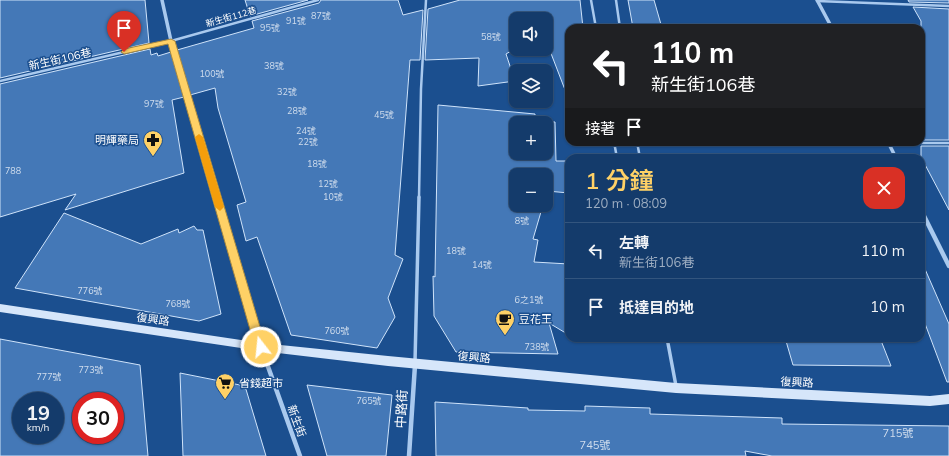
<!DOCTYPE html>
<html lang="zh-TW">
<meta charset="utf-8">
<style>
body{margin:0;font-family:Mulish,"Noto Sans TC",sans-serif;background:#1d4271;color:#f1f3f6;height:100vh;display:flex;flex-direction:column;font-size:15px;white-space:nowrap}
*{box-sizing:border-box;margin:0}
p{font-size:13px;color:#9dadc1}
.icon{flex:none;width:22px;height:22px;fill:none;stroke:currentColor;stroke-width:2;stroke-linecap:round;stroke-linejoin:round}
.map{position:relative;flex:1;overflow:hidden}
.drawer{position:absolute;left:565px;top:154px;width:360px;height:188px;display:flex;flex-direction:column;background:#143b6b;border-radius:12px;box-shadow:0 1px 3px #0004,0 0 0 1px #33557e}
.drawer>*{flex:none}
.guide{position:absolute;left:565px;top:24px;width:360px;height:122px;border-radius:12px;box-shadow:0 1px 3px #0004,0 0 0 1px #33557e;background:#202124;color:#fff;overflow:hidden}
.buttons{position:absolute;left:509px;top:12px;display:grid;gap:8px}
.buttons a{display:grid;place-items:center;width:44px;height:44px;border-radius:8px;background:#143b6b;box-shadow:0 1px 3px #0004,0 0 0 1px #33557e;font-size:20px}
.speed{position:absolute;left:12px;top:392px;display:flex;gap:8px;font-size:20px;font-weight:700;text-align:center}
.speed>*{display:grid;place-content:center;width:52px;height:52px;border-radius:50%;background:#143b6b;box-shadow:0 1px 3px #0004,0 0 0 1px #33557e;line-height:1}
.speed small{font-size:10px;font-weight:400}
.speed .limit{border:6px solid #d22;background:#fff;color:#111}
.pin{position:absolute;display:grid;place-items:center;width:34px;height:34px;color:#fff;margin:-41px -17px;border-radius:50% 50% 50% 0;rotate:-45deg;box-shadow:0 0 4px #0007}
.pin .icon{rotate:45deg}
.me{position:absolute;width:44px;margin:-22px;rotate:344deg;stroke-linejoin:round;filter:drop-shadow(0 0 3px #0008)}
.turn{display:flex;align-items:center;gap:14px;height:84px;padding:0 20px;font-size:18px}
.turn .icon{width:52px;height:52px;stroke-width:2.5}
.turn b{display:block;font-size:28px;line-height:34px}
.then{display:flex;align-items:center;height:38px;padding:0 20px;background:#0003;gap:8px;font-size:15px}
.round{display:grid;place-items:center;flex:none;width:42px;height:42px;border-radius:12px;background:#1d4271}
.headline{display:flex;align-items:center;justify-content:space-between;height:68px;padding:0 20px}
h1{font-size:24px;font-weight:600;line-height:30px;color:#ffd166}
ul{padding:0;list-style:none}
li{display:flex;align-items:center;gap:12px;height:56px;padding:0 20px;border-top:1px solid #33557e}
li div{flex:1}
li b{display:block;font-size:15px}
li em{font-style:normal}
.map>svg:first-child{display:block}
.building{fill:#4478b7;stroke:#cfe3fa;fill-rule:evenodd}
.lines{fill:none;stroke-linecap:round;stroke-linejoin:round}
.lane-far1{stroke:#a9c9ee;stroke-width:2.5}
.lane{stroke:#a9c9ee;stroke-width:3.5}
.street-far1{stroke:#a9c9ee;stroke-width:3.5}
.street{stroke:#a9c9ee;stroke-width:4.5}
.secondary{fill:#d6e6fa;fill-rule:evenodd}
.route{fill:#ffd166;stroke:#a68842}
.slow{fill:#f59e0b}
.labels{text-anchor:middle;stroke-width:3;stroke-linejoin:round;paint-order:stroke}
.number-label{font-size:9px;fill:#d0dded}
.far-street-label{font-size:9px;fill:#fff;stroke:#1b4f8f}
.street-label{font-size:11px;fill:#fff;stroke:#1b4f8f}
.poi-label{font-size:11px;fill:#fff;stroke:#1b4f8f;text-anchor:start}
.near-number-label{font-size:11px;fill:#d0dded}
.near-street-label{font-size:13px;fill:#fff;stroke:#1b4f8f}
</style>
<div class="map">
<svg width="949" height="456" viewBox="0 0 949 456">
<rect width="100%" height="100%" fill="#1b4f8f"/>
<!-- building -->
<g class="building">
<path d="M0,0h145l4,43 -149,35z"/>
<path d="M245,0h63l-58,16z"/>
<path d="M321,0h77l5,15 20,-5 -3,50h-10l-15,195 8,4 -15,39 7,19 -18,31 -86,-13 -34,-98 -11,4 -9,-36 9,-3 -28,-94 -3,-20 -25,7 -13,-45 77,-22 -2,-7 67,-18z"/>
<path d="M460,0h120l3,28h-14v67h-2l-20,-52h-1v-24h-30v29l-10,6 9,27 -37,5 1,-28 -54,2 3,-51z"/>
<path d="M628,0h26l8,28h-29z"/>
<path d="M908,0h41v3l-40,-1z"/>
<path d="M913,7l36,2v131h-28v-119z"/>
<path d="M150,49l1,6 6,-2 1,3 13,-4 13,45 -12,3 12,73 -119,37 11,-16 -76,23v-133z"/>
<path d="M438,105l97,9v7l20,1 1,39h13v32l-22,-2 -1,3v-19h-30v30h27l-10,34 5,1 -4,22 35,2v71l-20,-12 9,31 -102,-2 -22,-36 -1,-40 2,1zM516,123h30v30h-30z"/>
<path d="M921,146h28v64l-28,-53z"/>
<path d="M64,213l77,31 37,-15 1,4 15,-7 3,4h6l18,84 -22,7 -184,-33z"/>
<path d="M921,260l28,64v58h-2l-26,-69z"/>
<path d="M815,338h65l11,28 -98,-1 -7,-24h30z"/>
<path d="M0,339l140,26 8,91h-148zM21,401h34v34h-34zM81,401h34v34h-34z"/>
<path d="M180,373l65,13 21,70h-83z"/>
<path d="M307,385l85,10 -6,61h-59z"/>
<path d="M435,402l93,6v2l57,1v-5l65,2v6l132,4v6l167,2v30h-177l-27,-5 1,5h-310z"/>
</g>
<g class="lines">
<!-- lane-far1 -->
<g class="lane-far1">
<path d="M591,0l5,28"/>
<path d="M616,0l4,28"/>
<path d="M817,1l132,5"/>
<path d="M0,81l171,-40 147,-41"/>
<path d="M614,142l3,16"/>
<path d="M637,142l3,16"/>
<path d="M889,143h60"/>
<path d="M419,198l2,-109 5,-89"/>
</g>
<!-- lane -->
<g class="lane">
<path d="M667,338l9,48"/>
<path d="M415,362l4,-165"/>
</g>
<!-- street-far1 -->
<g class="street-far1">
<path d="M162,0l9,41 46,157"/>
<path d="M817,0l15,28"/>
<path d="M888,142l8,16"/>
</g>
<!-- street -->
<g class="street">
<path d="M217,197l44,150 39,109"/>
<path d="M921,210l28,56"/>
<path d="M409,456l6,-91"/>
</g>
<!-- secondary -->
<path class="secondary" d="M0,304l261,39 127,13 288,27 254,13 19,-2v10l-19,2 -254,-13 -288,-27 -127,-15 -261,-39z"/>
</g>
<!-- route -->
<path class="route" d="M171,39l4,2 91,306 -2,3 -3,2 -4,-2 -2,-3 -87,-303 -44,10 -3,-2 3,-3z"/>
<!-- slow -->
<path class="slow" d="M199,134l4,3 21,70 -4,4 -5,-4 -20,-70z"/>
<!-- icons -->
<defs>
<g id="pharmacy-pin" transform="scale(1)"><path d="M0 17L-7.5 6A9.5 9.5 0 1 1 7.5 6Z" fill="#ffd166" stroke="#1b4f8f"/><path d="M-2-6h4v4h4v4h-4v4h-4v-4h-4v-4h4Z" fill="#111"/></g>
<g id="cafe-pin" transform="scale(1)"><path d="M0 17L-7.5 6A9.5 9.5 0 1 1 7.5 6Z" fill="#ffd166" stroke="#1b4f8f"/><path d="M-5.5-4.5H6V0H3Q3 3.5 0 3.5H-2.5Q-5.5 3.5-5.5 0ZM3-3.2v2h1.7v-2ZM-6 4.5H4V6H-6Z" fill="#111"/></g>
<g id="supermarket-pin" transform="scale(1)"><path d="M0 17L-7.5 6A9.5 9.5 0 1 1 7.5 6Z" fill="#ffd166" stroke="#1b4f8f"/><path d="M-6-5.5h2.5l.6 2H6L4.5 2H-2.5L-4.4-4H-6ZM-1.5 3.2a1.3 1.3 0 1 0 .1 0ZM3 3.2a1.3 1.3 0 1 0 .1 0Z" fill="#111"/></g>
</defs>
<g fill-rule="evenodd">
<use href="#pharmacy-pin" x="153" y="140"/>
<use href="#cafe-pin" x="505" y="319"/>
<use href="#supermarket-pin" x="225" y="383"/>
</g>
<g class="labels">
<!-- number labels -->
<g class="number-label">
<text x="321" y="19">87號</text>
<text x="296" y="24">91號</text>
<text x="270" y="31">95號</text>
<text x="491" y="40">58號</text>
<text x="274" y="69">38號</text>
<text x="212" y="77">100號</text>
<text x="287" y="95">32號</text>
<text x="154" y="107">97號</text>
<text x="297" y="114">28號</text>
<text x="384" y="118">45號</text>
<text x="306" y="134">24號</text>
<text x="308" y="145">22號</text>
<text x="317" y="167">18號</text>
<text x="13" y="174">788</text>
<text x="328" y="187">12號</text>
<text x="333" y="200">10號</text>
<text x="522" y="224">8號</text>
<text x="456" y="254">18號</text>
<text x="482" y="268">14號</text>
<text x="90" y="294">776號</text>
<text x="529" y="303">6之1號</text>
<text x="178" y="307">768號</text>
<text x="337" y="334">760號</text>
<text x="537" y="350">738號</text>
<text x="91" y="373">773號</text>
<text x="49" y="380">777號</text>
<text x="369" y="404">765號</text>
</g>
<!-- far-street labels -->
<g class="far-street-label">
<text transform="translate(231 17) rotate(-16)" y="3">新生街112巷</text>
</g>
<!-- street labels -->
<g class="street-label">
<text transform="translate(60 59) rotate(-13)" y="4">新生街106巷</text>
<text transform="translate(153 319) rotate(8)" y="4">復興路</text>
<text transform="translate(474 357) rotate(5)" y="4">復興路</text>
<text transform="translate(797 382) rotate(3)" y="4">復興路</text>
<text transform="translate(297 421) rotate(70)" y="4">新生街</text>
</g>
<!-- poi labels -->
<g class="poi-label">
<text x="139" y="144" text-anchor="end">明輝藥局</text>
<text x="519" y="323">豆花王</text>
<text x="239" y="387">省錢超市</text>
</g>
<!-- near-number labels -->
<g class="near-number-label">
<text x="898" y="437">715號</text>
<text x="595" y="449">745號</text>
</g>
<!-- near-street labels -->
<g class="near-street-label">
<text transform="translate(401 409) rotate(-87)" y="5">中路街</text>
</g>
</g>
</svg>
<div class="buttons">
<a><svg class="icon" aria-label="sound" viewBox="0 0 24 24"><path d="M4 9h4l5-4v14l-5-4H4zM17 9q2 3 0 6"/></svg></a>
<a><svg class="icon" aria-label="layers" viewBox="0 0 24 24"><path d="M12 4l9 5-9 5-9-5zM3 14l9 5 9-5"/></svg></a>
<a>+</a>
<a>−</a>
</div>
<div class="speed"><div>19<small>km/h</small></div><div class="limit">30</div></div>
<div class="pin" style="left:124px;top:52px;background:#d93025"><svg class="icon" aria-label="arrive" viewBox="0 0 24 24"><path d="M6 21V4h12l-3 4 3 4H6"/></svg></div>
<svg class="me" style="left:261px;top:347px" viewBox="-20 -20 40 40"><circle r="17" fill="#ffd166" stroke="#fff" stroke-width="3"/><path d="M0-11L8 9 0 5-8 9z" fill="#fff"/></svg>
<div class="guide">
<div class="turn"><svg class="icon" aria-label="left" viewBox="0 0 24 24"><path d="M17 20v-9H6M10 6l-5 5 5 5"/></svg><div><b>110 m</b>新生街106巷</div></div>
<div class="then">接著<svg class="icon" aria-label="arrive" viewBox="0 0 24 24"><path d="M6 21V4h12l-3 4 3 4H6"/></svg></div>
</div>
<section class="drawer">
<div class="headline"><div><h1>1 分鐘</h1><p>120 m · 08:09</p></div><a class="round" style="background:#d93025;color:#fff"><svg class="icon" aria-label="close" viewBox="0 0 24 24"><path d="M6 6l12 12M18 6L6 18"/></svg></a></div>
<ul>
<li><svg class="icon" aria-label="left" viewBox="0 0 24 24"><path d="M17 20v-9H6M10 6l-5 5 5 5"/></svg><div><b>左轉</b><p>新生街106巷</p></div><em>110 m</em></li>
<li><svg class="icon" aria-label="arrive" viewBox="0 0 24 24"><path d="M6 21V4h12l-3 4 3 4H6"/></svg><div><b>抵達目的地</b></div><em>10 m</em></li>
</ul>
</section>
</div>
